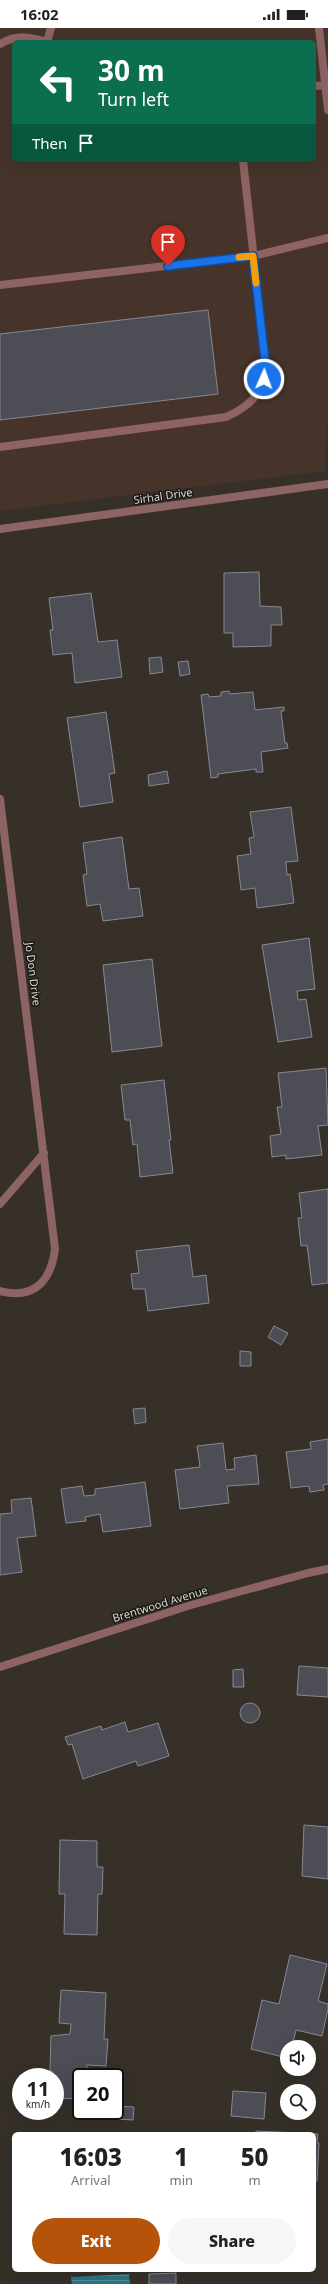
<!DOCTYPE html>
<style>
body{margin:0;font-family:"Noto Sans",sans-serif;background:#f6f6f6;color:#202124;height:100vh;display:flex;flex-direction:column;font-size:15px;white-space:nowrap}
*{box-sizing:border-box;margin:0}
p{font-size:13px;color:#757577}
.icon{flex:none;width:22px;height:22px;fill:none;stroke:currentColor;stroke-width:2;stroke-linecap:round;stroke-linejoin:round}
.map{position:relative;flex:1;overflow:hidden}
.drawer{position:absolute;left:12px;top:2104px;width:304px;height:140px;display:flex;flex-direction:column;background:#fff;border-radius:6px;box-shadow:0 4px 16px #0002}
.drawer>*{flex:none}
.hud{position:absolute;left:12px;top:12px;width:304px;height:122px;border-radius:6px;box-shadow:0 4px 16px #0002;background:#0b6e4f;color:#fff;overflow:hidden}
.controls{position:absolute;left:280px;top:2012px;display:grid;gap:8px}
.controls a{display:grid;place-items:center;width:36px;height:36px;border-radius:50%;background:#fff;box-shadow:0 4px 16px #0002;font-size:20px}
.speed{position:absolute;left:12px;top:2040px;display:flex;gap:8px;font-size:20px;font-weight:700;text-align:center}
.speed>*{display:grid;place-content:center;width:52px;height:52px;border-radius:50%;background:#fff;box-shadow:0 4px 16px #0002;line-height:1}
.speed small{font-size:10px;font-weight:400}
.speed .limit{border:2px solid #111;border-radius:6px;background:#fff;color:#111}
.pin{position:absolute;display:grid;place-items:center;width:34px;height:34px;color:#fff;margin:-41px -17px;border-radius:50% 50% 50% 0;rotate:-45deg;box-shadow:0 0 4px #0007}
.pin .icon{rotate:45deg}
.me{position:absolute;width:44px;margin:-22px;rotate:2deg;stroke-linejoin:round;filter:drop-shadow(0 0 3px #0008)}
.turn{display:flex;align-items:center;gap:14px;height:84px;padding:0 20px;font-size:18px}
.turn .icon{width:52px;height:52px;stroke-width:2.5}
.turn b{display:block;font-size:28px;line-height:34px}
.then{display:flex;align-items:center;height:38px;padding:0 20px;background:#0003;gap:8px;font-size:15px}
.eta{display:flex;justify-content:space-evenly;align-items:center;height:68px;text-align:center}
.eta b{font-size:24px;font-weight:800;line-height:28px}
.action{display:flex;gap:8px;margin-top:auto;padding:8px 20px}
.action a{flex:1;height:46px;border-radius:24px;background:#b45309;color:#fff;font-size:16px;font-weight:800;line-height:46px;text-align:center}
.action a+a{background:#f6f6f6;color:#202124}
.status{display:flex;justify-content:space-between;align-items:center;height:28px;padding:0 20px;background:#fff;direction:ltr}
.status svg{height:11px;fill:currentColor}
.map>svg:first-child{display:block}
.commercial{fill:#46342b;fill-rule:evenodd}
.water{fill:url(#water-rules)}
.building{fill:#4d4d56;stroke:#888892}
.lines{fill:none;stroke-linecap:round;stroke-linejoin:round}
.service{stroke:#8e6363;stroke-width:8}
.minor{stroke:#8e6363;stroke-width:8}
.route-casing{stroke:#114b97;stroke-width:10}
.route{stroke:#1a73e8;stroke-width:7}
.slow{stroke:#f59e0b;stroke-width:7}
.labels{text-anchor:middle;stroke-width:3;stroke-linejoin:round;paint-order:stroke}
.street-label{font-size:11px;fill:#dbd8d3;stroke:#1b1915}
</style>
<div class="status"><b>16:02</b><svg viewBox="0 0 49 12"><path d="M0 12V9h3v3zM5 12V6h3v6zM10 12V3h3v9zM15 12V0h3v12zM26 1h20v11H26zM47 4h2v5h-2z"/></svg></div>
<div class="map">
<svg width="328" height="2256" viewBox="0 0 328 2256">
<defs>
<pattern id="water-rules" width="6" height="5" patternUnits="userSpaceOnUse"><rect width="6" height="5" fill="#2d7585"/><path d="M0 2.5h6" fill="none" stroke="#558e9b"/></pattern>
</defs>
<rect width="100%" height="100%" fill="#363029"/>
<!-- commercial -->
<path class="commercial" d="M0,0h328v391l-3,52 -325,40zM14,14h300v118h-300z"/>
<!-- water -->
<path class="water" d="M129,2246l1,10h-58l-1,-7z"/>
<!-- building -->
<g class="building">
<path d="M208,282l10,84 -218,26v-86z"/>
<path d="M259,544l1,34 21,1 1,18h-11v21l-38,1v-14h-9v-60z"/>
<path d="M91,565l7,49 19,-2 5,37 -47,6 -3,-30 -19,2 -3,-25h3l-4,-32z"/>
<path d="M161,629l2,15 -13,2 -1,-16z"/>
<path d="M188,633l2,13 -10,2 -2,-14z"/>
<path d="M229,663l1,3 23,-2 2,18 29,-3v4h-3l4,32h2l1,5 -27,4 2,20h-7v-3l-38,5v3l-7,1 -10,-83 7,-1 1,3 12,-1v-4z"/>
<path d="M106,684l9,61 -6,1 4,28 -33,5 -13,-89z"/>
<path d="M167,743l2,12 -20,3 -1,-11z"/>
<path d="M291,779l7,54 -12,1 1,13 3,-1 4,29 -37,5 -2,-20 -14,2 -4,-34 14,-2 -2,-16 5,-1 -4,-25z"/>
<path d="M122,809l7,52 10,-1 4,28 -40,5 -3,-17 -13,2 -4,-31 4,-1 -4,-31z"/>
<path d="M309,910l6,51 -18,2 1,9 8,-1 6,38 -34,5 -16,-97z"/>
<path d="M152,931l10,87 -50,6 -9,-87z"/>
<path d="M326,1040l2,57 -10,1 4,29 -36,4v-4l-14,2 -2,-21 11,-2 -4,-27h5l-4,-34z"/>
<path d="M164,1052l7,60h-2l4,33 -33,4 -3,-33 -4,1 -3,-25h-5l-4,-35z"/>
<path d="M328,1161v94l-16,2 -5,-40 -6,1 -3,-28h4l-3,-25z"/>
<path d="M189,1217l4,32 13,-2 3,28 -61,8 -3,-22h-12l-2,-15 8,-1 -3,-22z"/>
<path d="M274,1298l14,7 -7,12 -13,-8z"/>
<path d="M240,1323l11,1v14h-11z"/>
<path d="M145,1380l1,14 -11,2 -2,-15z"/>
<path d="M328,1411v45l-5,1 1,5 -14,2 -1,-6 -18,2 -5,-36 25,-3 -1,-7z"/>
<path d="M223,1415l3,27 9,-1 -1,-11 22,-3 3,29 -32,2 2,17 -49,6 -5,-39 25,-3 -3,-21z"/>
<path d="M145,1454l6,44 -48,6 -3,-18 -15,3 1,4 -20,2 -5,-34 21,-3 2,10 11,-1v-6z"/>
<path d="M31,1470l5,38 -19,2 5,34 -22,3v-61l12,-1 -1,-13z"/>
<path d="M299,1638l29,2v29l-31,-2z"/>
<path d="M243,1641l1,18h-11v-17z"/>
<circle cx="250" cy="1685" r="10"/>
<path d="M125,1694l3,10 30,-9 11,33 -31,10 -2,-5 -53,18 -11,-35 -4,1 -3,-8 36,-11 1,4z"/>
<path d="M304,1797l24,2v52l-26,-3z"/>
<path d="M60,1812l37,1v26h6l-1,27h-4l-1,41 -33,-1 1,-40h-6z"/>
<path d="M290,1927l37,9 -9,37 10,3v5l-6,27 -26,-6 -4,17h-5v11l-36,-9 11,-49 17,4z"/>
<path d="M61,1962l45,3 -2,46h4l-2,27 -19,-1 -1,12h-5v22l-26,-1v-21h-2v-5l-3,-1 1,-35 19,-2 1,-10 -12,-1z"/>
<path d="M233,2063l33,2 -2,26 -33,-3z"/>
<path d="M117,2078l17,1 -1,13 -17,-1z"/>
<path d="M256,2103l62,3 -1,8 2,1 -2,38h-3v7v-54h-58z"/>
<path d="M176,2245v11h-27v-10z"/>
</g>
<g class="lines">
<!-- service -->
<g class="service">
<path d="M47,14l4,-14"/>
<path d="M0,16c17,-10 30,-7 48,-2"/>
<path d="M314,58l14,-1"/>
<path d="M0,257l253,-29 75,-18"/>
<path d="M0,419l226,-30c29,-13 38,-26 39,-58l-22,-199"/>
</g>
<!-- minor -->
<g class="minor">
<path d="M319,0l9,82"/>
<path d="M0,501l328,-45"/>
<path d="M0,771l55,450c-4,32 -21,51 -55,42"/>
<path d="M0,1176l44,-51"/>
<path d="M0,1639l191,-62 117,-32 20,-4"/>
</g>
</g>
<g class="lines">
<!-- route casing -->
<g class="route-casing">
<path id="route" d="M168,238l85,-10 12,104 -1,19"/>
</g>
<!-- route -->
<use href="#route" class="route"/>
<!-- slow -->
<path class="slow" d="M239,229l14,-1 3,27"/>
</g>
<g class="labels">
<!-- street labels -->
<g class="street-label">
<text transform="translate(163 468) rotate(-8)" y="4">Sirhal Drive</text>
<text transform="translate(33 946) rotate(83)" y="4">Jo Don Drive</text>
<text transform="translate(160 1576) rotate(-17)" y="4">Brentwood Avenue</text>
</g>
</g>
</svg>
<div class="controls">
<a><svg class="icon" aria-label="sound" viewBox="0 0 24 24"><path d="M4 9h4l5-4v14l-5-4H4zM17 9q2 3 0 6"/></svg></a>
<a><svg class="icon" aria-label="search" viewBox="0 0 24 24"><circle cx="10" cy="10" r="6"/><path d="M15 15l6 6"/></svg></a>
</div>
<div class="speed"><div>11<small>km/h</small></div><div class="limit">20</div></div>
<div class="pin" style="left:168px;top:238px;background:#d93025"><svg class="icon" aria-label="arrive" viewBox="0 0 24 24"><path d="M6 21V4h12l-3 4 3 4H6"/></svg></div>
<svg class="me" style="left:264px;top:351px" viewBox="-20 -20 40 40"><circle r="17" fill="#1a73e8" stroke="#fff" stroke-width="3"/><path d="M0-11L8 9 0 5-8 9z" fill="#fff"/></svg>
<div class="hud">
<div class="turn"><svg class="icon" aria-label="left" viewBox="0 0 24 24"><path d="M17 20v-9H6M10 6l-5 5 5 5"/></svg><div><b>30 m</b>Turn left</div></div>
<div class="then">Then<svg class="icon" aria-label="arrive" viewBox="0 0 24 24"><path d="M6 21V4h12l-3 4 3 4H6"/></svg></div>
</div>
<section class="drawer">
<div class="eta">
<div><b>16:03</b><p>Arrival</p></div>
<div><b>1</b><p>min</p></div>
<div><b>50</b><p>m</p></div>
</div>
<div class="action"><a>Exit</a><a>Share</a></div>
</section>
</div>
